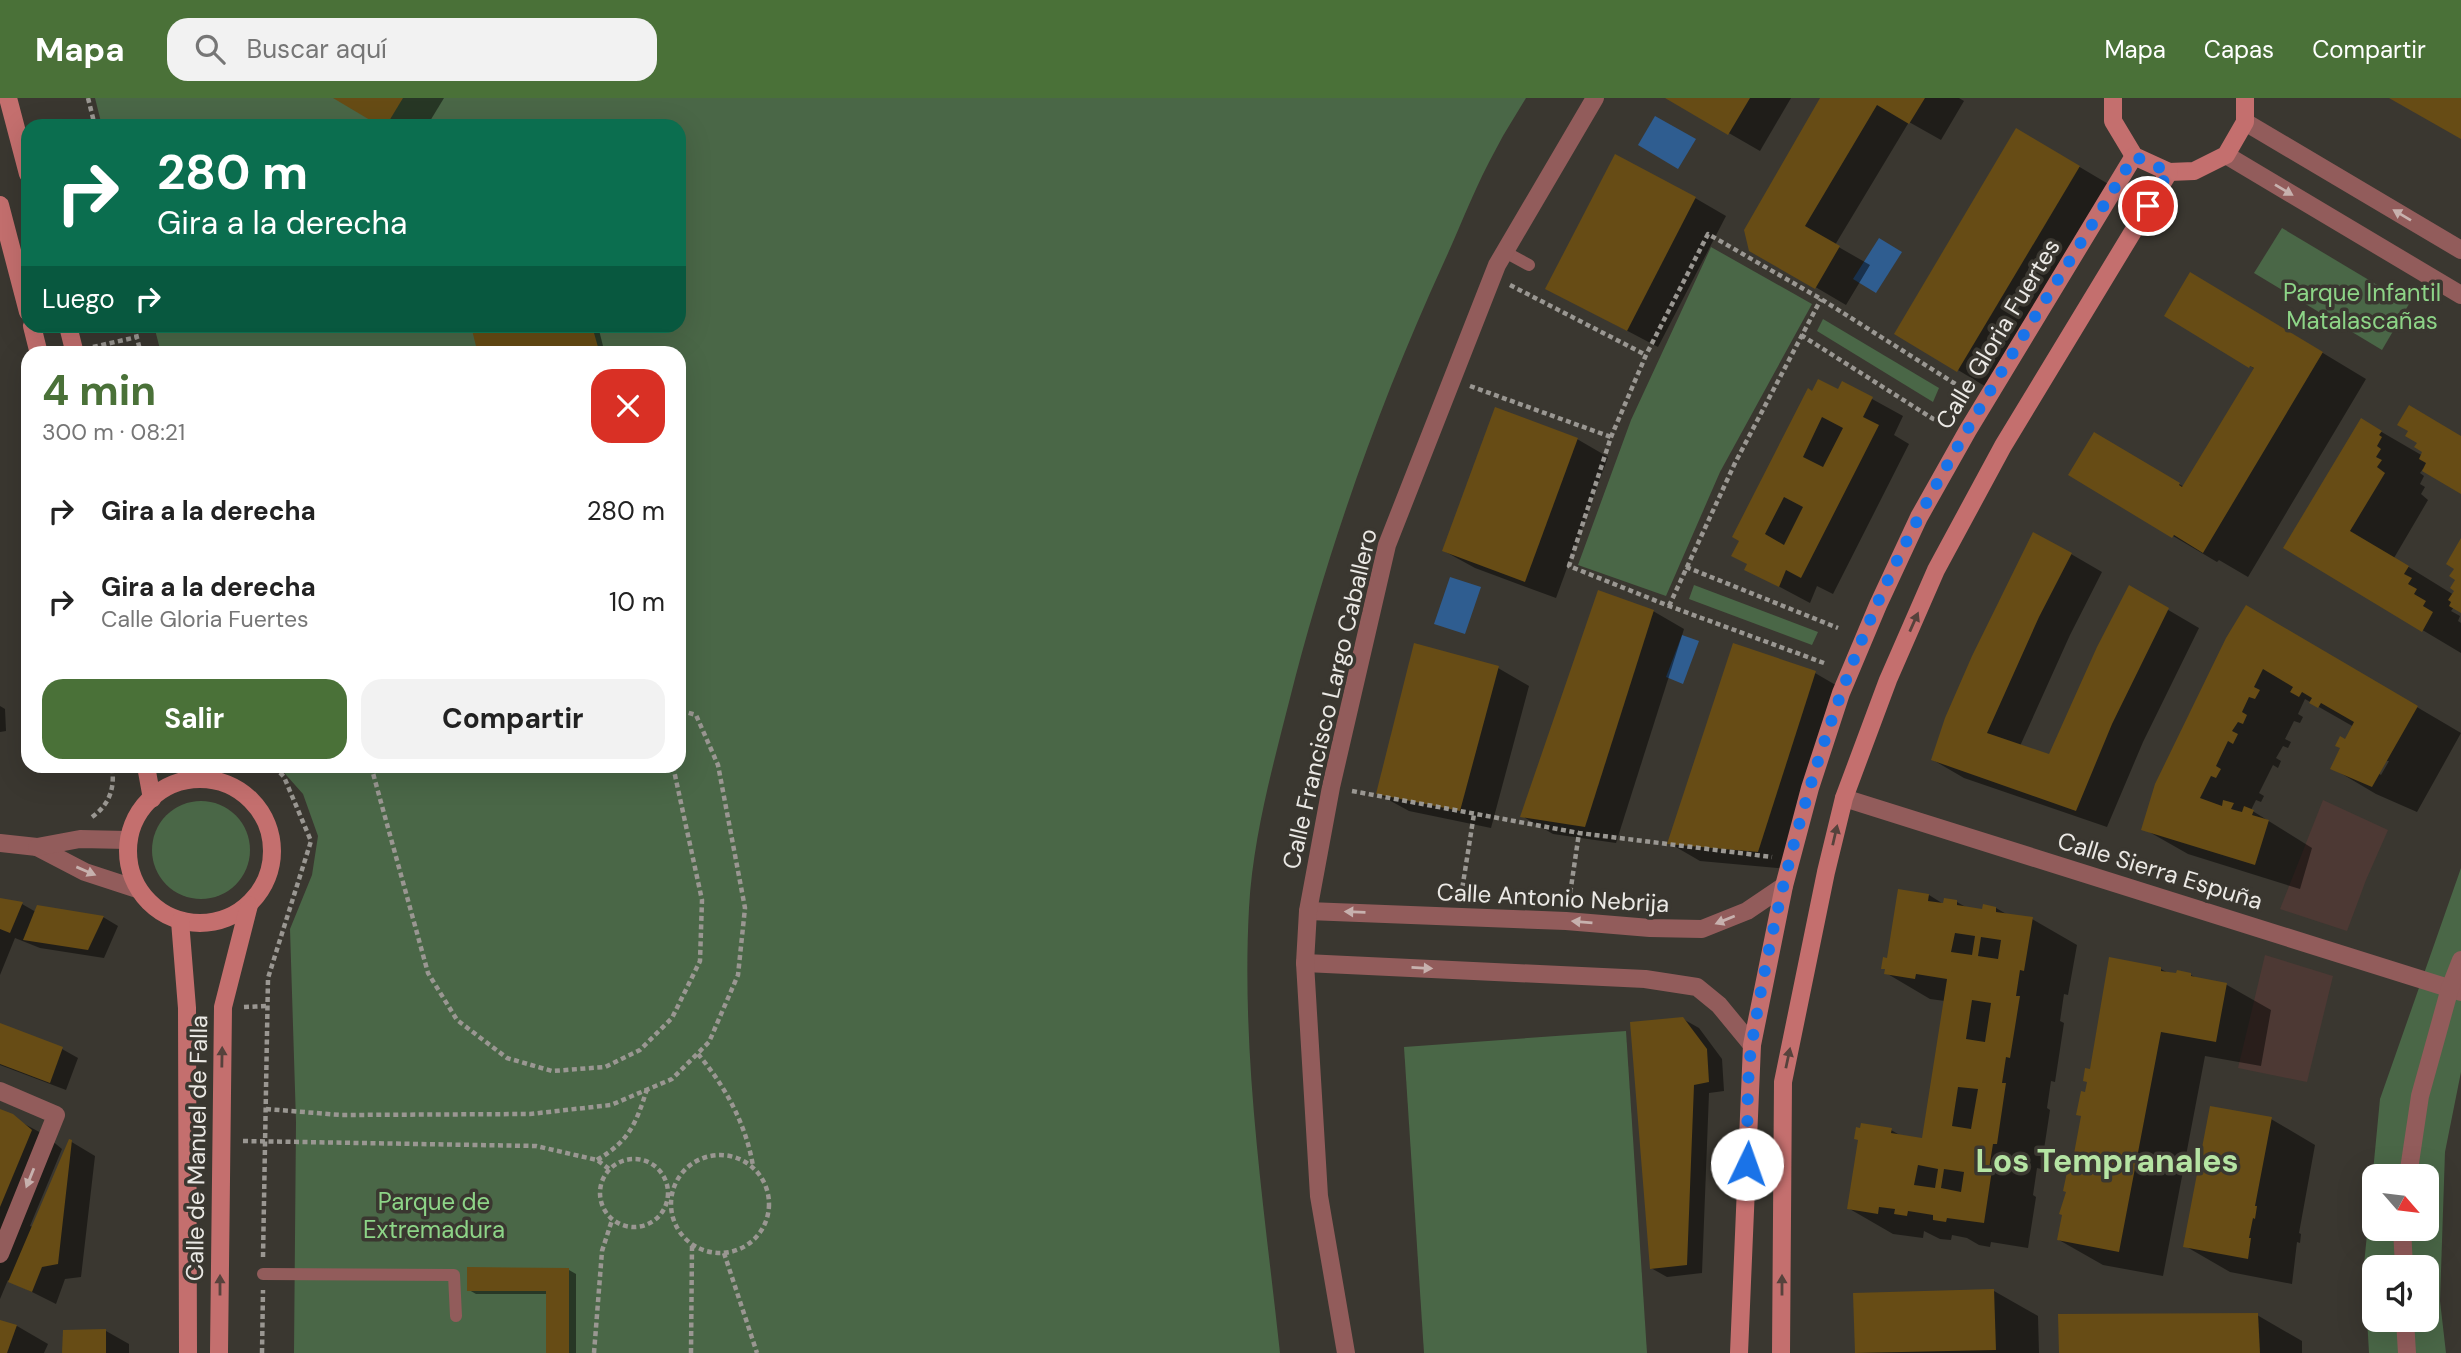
<!DOCTYPE html>
<html lang="es">
<meta charset="utf-8">
<style>
body{margin:0;font-family:"DM Sans",sans-serif;background:#f2f2f2;color:#222;height:100vh;display:flex;flex-direction:column;font-size:26px;white-space:nowrap}
*{box-sizing:border-box;margin:0}
p{font-size:23px;color:#767676}
.icon{flex:none;width:38px;height:38px;fill:none;stroke:currentColor;stroke-width:2;stroke-linecap:round;stroke-linejoin:round}
.map{position:relative;flex:1;overflow:hidden}
.details{position:absolute;left:21px;top:248px;width:665px;height:427px;display:flex;flex-direction:column;background:#fff;border-radius:21px;box-shadow:0 7px 28px #0002}
.details>*{flex:none}
.guide{position:absolute;left:21px;top:21px;width:665px;height:214px;border-radius:21px;box-shadow:0 7px 28px #0002;background:#0b6e4f;color:#fff;overflow:hidden}
.needle{width:46px;rotate:118deg}
.buttons{position:absolute;left:2362px;top:1066px;display:grid;gap:14px}
.buttons a{display:grid;place-items:center;width:77px;height:77px;border-radius:14px;background:#fff;box-shadow:0 7px 28px #0002;font-size:35px}
.pin{position:absolute;display:grid;place-items:center;width:60px;height:60px;color:#fff;margin:-30px;border:4px solid #fff;border-radius:50%;box-shadow:0 2px 7px #0007}
.me{position:absolute;width:77px;margin:-38px;rotate:3deg;stroke-linejoin:round;filter:drop-shadow(0 0 5px #0008)}
.turn{display:flex;align-items:center;gap:24px;height:147px;padding:0 21px;font-size:32px}
.turn .icon{width:91px;height:91px;stroke-width:2.5}
.turn b{display:block;font-size:49px;line-height:60px}
.then{display:flex;align-items:center;height:66px;padding:0 21px;background:#0003;gap:14px;font-size:26px}
.round{display:grid;place-items:center;flex:none;width:74px;height:74px;border-radius:21px;background:#f2f2f2}
.overview{display:flex;align-items:center;justify-content:space-between;height:119px;padding:0 21px}
h1{font-size:42px;font-weight:700;line-height:52px;color:#4a7138}
.action{display:flex;gap:14px;margin-top:auto;padding:14px 21px}
.action a{flex:1;height:80px;border-radius:21px;background:#4a7138;color:#fff;font-size:28px;font-weight:700;line-height:80px;text-align:center}
.action a+a{background:#f2f2f2;color:#222}
ul{padding:0;list-style:none}
li{display:flex;align-items:center;gap:21px;height:91px;padding:0 21px}
li div{flex:1}
li b{display:block;font-size:26px}
li em{font-style:normal}
header{display:flex;align-items:center;gap:42px;box-sizing:border-box;height:98px;padding:0 35px;background:#4a7138;color:#fff}
header strong{font-size:33px}
nav{display:flex;gap:38px;margin-inline-start:auto;font-size:24px}
.search{width:490px;height:63px;background:#f2f2f2;display:flex;align-items:center;gap:18px;box-sizing:border-box;padding:0 24px;border-radius:21px;color:#767676;font-size:26px}
.map>svg:first-child{display:block}
.commercial{fill:#4d3934}
.green{fill:#4a6747;fill-rule:evenodd}
.water{fill:#2f5d90}
.shadow{fill:#0007;fill-rule:evenodd}
.building{fill:#674c15;fill-rule:evenodd}
.lines{fill:none;stroke-linecap:round;stroke-linejoin:round}
.path{stroke:#9a9792;stroke-width:4.5;stroke-dasharray:5 3.5;stroke-linecap:butt}
.service{stroke:#925c5b;stroke-width:12}
.pedestrian{stroke:#925c5b;stroke-width:18}
.minor{stroke:#925c5b;stroke-width:18}
.secondary{stroke:#c46f6e;stroke-width:18}
.oneway{fill:#c7b1ae}
.oneway2{fill:#56423c}
.route{stroke:#1a73e8;stroke-width:12;stroke-dasharray:0 21.6}
.labels{text-anchor:middle;stroke-width:7;stroke-linejoin:round;paint-order:stroke}
.park-label{font-size:24px;fill:#8dd487;stroke:#3a3730}
.street-label{font-size:24px;fill:#ebe9e5;stroke:#3a3730}
.district-label{font-size:32px;font-weight:bold;fill:#b5e4a3;stroke:#3a3730}
</style>
<header>
<strong>Mapa</strong>
<div class="search"><svg class="icon" aria-label="search" viewBox="0 0 24 24"><circle cx="10" cy="10" r="6"/><path d="M15 15l6 6"/></svg>Buscar aquí</div>
<nav><a>Mapa</a><a>Capas</a><a>Compartir</a></nav>
</header>
<div class="map">
<svg width="2461" height="1255" viewBox="0 0 2461 1255">
<rect width="100%" height="100%" fill="#3a3730"/>
<!-- commercial -->
<g class="commercial">
<path d="M2323,702l65,30 -22,50 -19,51 -67,-22z"/>
<path d="M2265,857l68,21 -26,106 -69,-14z"/>
</g>
<!-- green -->
<g class="green">
<path d="M95,0h1431c-10,17 -21,33 -30,51 -20,36 -35,76 -52,113 -65,142 -117,289 -155,440 -17,67 -36,136 -40,206 -8,149 15,297 31,445h-986l2,-231 -6,-193 22,-54 6,-39 -15,-42 -24,-27 400,-1v-412l-518,-1 -7,-27h525v-200h-577z"/>
<path d="M2282,130l127,76 -27,46 -128,-77z"/>
<path d="M1711,149l101,57 -92,168 -54,124 -88,-31 53,-145z"/>
<path d="M1823,221l116,69 -6,14 -116,-71z"/>
<path d="M1694,487l124,47 -6,13 -123,-46z"/>
<circle cx="201" cy="752" r="49"/>
<path d="M2461,770v204l-16,80 -5,149 6,52h-77l-5,-88 16,-166zM2375,1078h52v52h-52zM2375,1169h52v53h-52z"/>
<path d="M1626,933l21,322h-223l-20,-306z"/>
</g>
<!-- water -->
<g class="water">
<path d="M1655,18l41,23 -18,30 -40,-24z"/>
<path d="M1879,140l23,14 -26,41 -23,-14z"/>
<path d="M1450,479l31,10 -16,47 -31,-10z"/>
<path d="M1682,537l17,6 -16,43 -17,-7z"/>
</g>
<!-- shadow -->
<g class="shadow">
<path d="M336,0h108l-17,28h-43z"/>
<path d="M1668,0h123l-31,53z"/>
<path d="M1822,0h137l5,3 -23,39 -32,-18 -74,123 35,20 -24,40 -95,-56z"/>
<path d="M2017,32l93,55 -122,203 -30,-18z"/>
<path d="M1695,100l31,18 -68,131 -110,-58z"/>
<path d="M2235,202l131,79 -118,198 -29,-17 -2,2 -147,-87 25,-41 89,53 71,-118 -89,-53z"/>
<path d="M472,228h126l7,28h-126z"/>
<path d="M1843,285l60,33 -9,19 15,9 -76,150 -16,-8 -7,17 -64,-34 67,-176 26,-2z"/>
<path d="M2361,322l62,36 2,-4 -15,-22 51,7v55l-38,-23 -3,4 4,3 -4,8 5,3 -4,7 7,6 -34,58 60,37 7,-53v69l-7,-4 -3,4 9,5 -2,5 3,2v30l-176,-105z"/>
<path d="M1577,341l31,18 -52,141 -81,-30 -31,-17z"/>
<path d="M2071,456l31,18 -32,63 -50,111 30,10 79,-169 70,41 -56,114 -36,85 -143,-49 -31,-18z"/>
<path d="M1653,513l31,18 -68,214 -63,-9 -31,-18z"/>
<path d="M2291,535l170,100 -44,79 -41,-18 -44,-26 22,-41 -49,-28 -7,15 5,3 -3,6 -6,-2 -9,18 6,3 -3,6 -5,-2 -7,12 5,3 -3,7 -5,-3 -14,28 5,3 -3,6 -5,-2 -5,10 61,38 -12,41 -112,-35 -44,-25 13,-44zM2385,663h4l-8,14 -3,-2z"/>
<path d="M1498,570l31,18 -38,142 -82,-17 -31,-17z"/>
<path d="M1815,575l31,18 -57,178 -89,-8 -31,-18z"/>
<path d="M0,608l5,3 1,22 -6,1z"/>
<path d="M1929,797l16,10 12,-3 12,7 14,2 13,-3 12,7 24,4 45,26 -9,50 -4,-1 -4,27 4,2 -9,59 -4,-1 -4,27 3,2 -9,59 -4,-1 -4,27 3,2 -8,51 -37,-6 -1,5 -11,-2 -12,-7 -15,-3 -1,5 -11,-1 -16,-8 -1,7 -30,-4 -45,-26 43,-78 12,7 20,3 22,-139 -15,-2 -44,-26 1,-3 -4,-2z"/>
<path d="M0,802l22,4 14,8 67,5 15,9 -14,32 -64,-10 -25,-10 -15,37z"/>
<path d="M2161,871l9,5 21,1 9,5 27,5 44,25 -10,56 -56,-10 -42,220 -60,-11 -44,-25 32,-169z"/>
<path d="M1683,921l16,9 23,31 2,32 -15,2 -7,180 -35,4 -16,-9z"/>
<path d="M0,927l62,24 16,9 -12,32 -66,-25z"/>
<path d="M0,1013l45,24 17,14 -32,77 3,1 37,-86 25,15 -14,121 -16,2 -9,25 -48,-24 -8,19z"/>
<path d="M2271,1021l44,26 -16,88 2,1 -1,9 -3,-1 -5,42 -62,-12 -45,-26z"/>
<path d="M569,1172l7,4v79h-28v-59h-72l-7,-4z"/>
<path d="M1994,1193l44,25 1,37h-182l-2,-58z"/>
<path d="M2257,1217l45,26v12h-241z"/>
<path d="M0,1224l17,4 31,18 -4,9h-44z"/>
<path d="M106,1233l23,13v9h-65z"/>
</g>
<!-- building -->
<g class="building">
<path d="M333,0h70l-17,28h-6z"/>
<path d="M1665,0h85l-22,37z"/>
<path d="M1820,0h105l-16,26 -32,-19 -72,121 35,20 -25,43 -66,-38 -5,-21z"/>
<path d="M2389,0h72v41z"/>
<path d="M2016,30l64,38 -123,206 -63,-38z"/>
<path d="M1615,56l81,43 -69,134 -82,-42z"/>
<path d="M2190,174l133,80 -120,201 -29,-18 -2,3 -104,-63 26,-43 86,51 -1,2 3,2 72,-119 -4,-2 -1,2 -85,-52z"/>
<path d="M471,228h121l8,28h-122z"/>
<path d="M1818,281l20,10 4,-8 31,16 -10,20 16,8 -78,153 -15,-8 -7,17 -35,-17 3,-6 -16,-8 8,-15 -7,-4 76,-149 4,3zM1822,319l21,11 -20,39 -20,-10zM1784,399l19,10 -19,38 -19,-11z"/>
<path d="M2409,307l52,31v58l-39,-23 4,-8 -7,-4 3,-7 -8,-5 3,-4 -12,-7 3,-5 -11,-6z"/>
<path d="M1495,309l83,31 -53,144 -83,-31z"/>
<path d="M2361,320l21,13 -3,4 3,2 -5,9 4,3 -5,8 6,3 -5,7 8,6 -35,58 59,35 -5,8 8,4 -4,6 9,5 -3,5 12,7 -3,5 10,6 -11,20 -139,-84z"/>
<path d="M2033,434l39,21 -33,64 -52,116 62,21 48,-107 32,-62 40,23 -57,116 -36,87 -145,-51 14,-42 27,-62z"/>
<path d="M2461,440v75l-12,-7 2,-4 -3,-2 6,-9 -4,-3 5,-8 -6,-4 5,-7 -8,-5z"/>
<path d="M1598,492l56,20 -69,217 -65,-10z"/>
<path d="M2246,507l172,101 -46,81 -42,-18 10,-21 -5,-2 5,-10 5,3 9,-17 -33,-19 -3,5 -9,-5 3,-5 -10,-6 -3,5 -9,-5 3,-5 -30,-18 -9,18 6,3 -5,9 -6,-2 -7,15 5,3 -4,9 -5,-2 -6,9 6,3 -5,10 -5,-3 -12,25 5,3 -5,9 -5,-2 -11,22 22,8 1,-6 11,3 -3,6 11,3 2,-6 10,4 -2,5 17,5 -14,45 -114,-35 14,-46 71,-146z"/>
<path d="M1414,545l85,23 -39,145 -84,-17z"/>
<path d="M1733,545l83,28 -58,181 -91,-8z"/>
<path d="M1898,791l31,5 -1,7 15,2 1,-5 13,2v5l25,4 1,-5 13,3v5l37,5 -9,54 -4,-1 -4,26h4l-10,62 -4,-1 -4,26h4l-9,61h-4l-4,25 3,1 -8,53 -37,-5 -1,4 -13,-2v-5l-25,-4 -1,5 -13,-2 1,-5 -16,-2 -1,7 -31,-5 11,-69 -4,-1 2,-12 4,1 1,-5 31,5 -1,5 31,5 25,-159 -31,-5 -1,5 -31,-5 1,-5h-4l2,-12 4,1zM1955,835l20,3 -3,19 -21,-3zM1981,839l20,3 -3,19 -20,-3zM1972,902l19,3 -6,39 -19,-3zM1958,989l20,2 -7,40 -19,-3zM1918,1067l20,4 -3,19 -21,-3zM1944,1071l20,3 -3,20 -20,-4z"/>
<path d="M0,800l23,4 -13,31 -10,-4z"/>
<path d="M37,807l67,11 -16,34 -65,-10z"/>
<path d="M2109,859l52,10v4l15,2 1,-3 14,3v3l36,7 -11,59 -55,-10 -42,220 -62,-12 5,-25 -3,-1 7,-22 -3,-1 7,-33 3,1 8,-43 -5,-1 5,-24 4,1 2,-10 -4,-1 2,-13 5,1z"/>
<path d="M1683,919l24,32 2,33 -15,3 -7,180 -37,4 -20,-247z"/>
<path d="M0,925l63,24 -13,36 -50,-19z"/>
<path d="M2210,1008l62,11 -17,89h2l-2,13 -2,-1 -4,20h2l-3,21 -65,-12z"/>
<path d="M0,1011l13,5 19,16 -32,77z"/>
<path d="M69,1041l3,1 -14,124 -16,3 -10,25 -24,-10z"/>
<path d="M467,1169l102,1v85h-23v-62h-79z"/>
<path d="M1994,1191l2,61 -141,3 -2,-60z"/>
<path d="M2258,1215l2,40h-201l-1,-39z"/>
<path d="M0,1222l17,5 -10,28h-7z"/>
<path d="M106,1231v24h-44l1,-23z"/>
</g>
<g class="lines">
<!-- path -->
<g class="path">
<path d="M88,0l7,28"/>
<path d="M1510,187l136,70"/>
<path d="M134,228l7,28"/>
<path d="M1801,237l137,87"/>
<path d="M93,249l44,-10"/>
<path d="M1470,288l141,51"/>
<path d="M1686,469l152,61"/>
<path d="M1669,508l66,-143 86,-164"/>
<path d="M1824,565l-155,-57 -100,-40 42,-129 35,-82 62,-121 113,65 136,86"/>
<path d="M371,668l57,207 29,47 50,38 45,13 53,-4 35,-17 32,-32 28,-57 2,-61 -29,-134"/>
<path d="M1352,693l227,42 193,24"/>
<path d="M92,719c18,-13 23,-29 20,-51"/>
<path d="M1461,798l13,-82"/>
<path d="M1569,803l10,-68"/>
<path d="M244,909l23,-1"/>
<path d="M698,956c27,32 48,70 55,112"/>
<path d="M266,1011l75,6 189,-1 81,-9 61,-26 37,-37 29,-67 7,-67 -27,-143 -22,-50 -17,-5"/>
<path d="M243,1043l293,5 61,14 12,9"/>
<circle cx="720" cy="1106" r="49"/>
<circle cx="634" cy="1095" r="34"/>
<path d="M597,1062c32,-19 39,-36 50,-71"/>
<path d="M724,1155l33,100"/>
<path d="M263,1159l5,-279 43,-137 -27,-64 -10,-11"/>
<path d="M262,1255l1,-63"/>
<path d="M594,1255l8,-102 10,-31"/>
<path d="M691,1255l1,-108"/>
</g>
<!-- service -->
<g class="service">
<path d="M1505,154l24,13"/>
<path d="M263,1176l191,1 2,41"/>
</g>
<!-- pedestrian -->
<g class="pedestrian">
<path d="M1844,700l617,194"/>
<path d="M2408,1078l12,-80 30,-108 11,-28"/>
<path d="M2402,1130l2,39"/>
<path d="M2405,1222l2,33"/>
</g>
<!-- minor -->
<g class="minor">
<path d="M2245,24l216,128"/>
<path d="M2226,57l235,140"/>
<path d="M0,745l37,4 48,25 52,17"/>
<path d="M37,749l43,-8 47,1"/>
<path d="M1308,813l258,10 84,7 52,1 45,-18 37,-25"/>
<path d="M1305,865l340,16 52,8 22,18 33,40"/>
<path d="M0,993l56,24 -56,139"/>
<path d="M1346,1255l-27,-157 -14,-233 3,-52 23,-124 56,-242 110,-280 98,-167"/>
</g>
<!-- secondary -->
<g class="secondary">
<path d="M8,0l20,76"/>
<path d="M2113,0v23l21,35 35,16 25,-1 32,-16 19,-33v-24"/>
<path d="M0,107l28,107"/>
<path d="M32,228l7,28"/>
<path d="M68,228l7,28"/>
<path d="M146,668l6,33"/>
<circle cx="200" cy="753" r="72"/>
<path d="M180,823l7,87 1,345"/>
<path d="M219,1255l4,-346 26,-102"/>
<path d="M1739,1255l13,-308 32,-159 26,-98 31,-95 37,-88 41,-88 49,-87 166,-274"/>
<path d="M1781,1255l2,-271 43,-210 18,-74 44,-118 48,-110 67,-124 166,-274"/>
</g>
</g>
<!-- one-way arrows -->
<defs><path id="oneway-solid" d="M-6-.8H1V-3.2L6.5 0L1 3.2V.8H-6Z" transform="scale(1.75)"/></defs>
<g class="oneway">
<use href="#oneway-solid" transform="translate(2284 92) rotate(31)"/>
<use href="#oneway-solid" transform="translate(2402 117) rotate(-149)"/>
<use href="#oneway-solid" transform="translate(86 773) rotate(23)"/>
<use href="#oneway-solid" transform="translate(1355 814) rotate(-178)"/>
<use href="#oneway-solid" transform="translate(1725 822) rotate(158)"/>
<use href="#oneway-solid" transform="translate(1582 824) rotate(-175)"/>
<use href="#oneway-solid" transform="translate(1422 870) rotate(3)"/>
<use href="#oneway-solid" transform="translate(30 1080) rotate(112)"/>
</g>
<g class="oneway2">
<use href="#oneway-solid" transform="translate(1914 524) rotate(-66)"/>
<use href="#oneway-solid" transform="translate(1835 737) rotate(-77)"/>
<use href="#oneway-solid" transform="translate(222 959) rotate(-89)"/>
<use href="#oneway-solid" transform="translate(1788 960) rotate(-78)"/>
<use href="#oneway-solid" transform="translate(220 1187) rotate(-90)"/>
<use href="#oneway-solid" transform="translate(1782 1187) rotate(-90)"/>
</g>
<g class="lines">
<!-- route -->
<path class="route" d="M1747,1066c1,-38 -1,-85 5,-121 29,-182 82,-365 168,-528 65,-123 142,-240 214,-359l35,16 -21,34"/>
</g>
<g class="labels">
<!-- park labels -->
<g class="park-label">
<text x="2362" y="203">Parque Infantil<tspan x="2362" dy="28">Matalascañas</tspan></text>
<text x="434" y="1112">Parque de<tspan x="434" dy="28">Extremadura</tspan></text>
</g>
<!-- street labels -->
<g class="street-label">
<text transform="translate(1998 236) rotate(-59)" y="8">Calle Gloria Fuertes</text>
<text transform="translate(1330 601) rotate(-77)" y="8">Calle Francisco Largo Caballero</text>
<text transform="translate(2160 773) rotate(17)" y="8">Calle Sierra Espuña</text>
<text transform="translate(1553 800) rotate(3)" y="8">Calle Antonio Nebrija</text>
<text transform="translate(197 1050) rotate(-89)" y="8">Calle de Manuel de Falla</text>
</g>
<!-- district labels -->
<g class="district-label">
<text x="2107" y="1074">Los Tempranales</text>
</g>
</g>
</svg>
<div class="buttons">
<a><svg class="needle" viewBox="-14 -14 28 28"><path d="M0-13l5 13h-10z" fill="#e53935"/><path d="M0 13l5-13h-10z" fill="#767676"/></svg></a>
<a><svg class="icon" aria-label="sound" viewBox="0 0 24 24"><path d="M4 9h4l5-4v14l-5-4H4zM17 9q2 3 0 6"/></svg></a>
</div>
<div class="pin" style="left:2148px;top:108px;background:#d93025"><svg class="icon" aria-label="arrive" viewBox="0 0 24 24"><path d="M6 21V4h12l-3 4 3 4H6"/></svg></div>
<svg class="me" style="left:1747px;top:1066px" viewBox="-20 -20 40 40"><circle r="19" fill="#fff"/><path d="M0-13L10 11 0 6-10 11z" fill="#1a73e8"/></svg>
<div class="guide">
<div class="turn"><svg class="icon" aria-label="right" viewBox="0 0 24 24"><path d="M7 20v-9h11M14 6l5 5-5 5"/></svg><div><b>280 m</b>Gira a la derecha</div></div>
<div class="then">Luego<svg class="icon" aria-label="right" viewBox="0 0 24 24"><path d="M7 20v-9h11M14 6l5 5-5 5"/></svg></div>
</div>
<section class="details">
<div class="overview"><div><h1>4 min</h1><p>300 m · 08:21</p></div><a class="round" style="background:#d93025;color:#fff"><svg class="icon" aria-label="close" viewBox="0 0 24 24"><path d="M6 6l12 12M18 6L6 18"/></svg></a></div>
<ul>
<li><svg class="icon" aria-label="right" viewBox="0 0 24 24"><path d="M7 20v-9h11M14 6l5 5-5 5"/></svg><div><b>Gira a la derecha</b></div><em>280 m</em></li>
<li><svg class="icon" aria-label="right" viewBox="0 0 24 24"><path d="M7 20v-9h11M14 6l5 5-5 5"/></svg><div><b>Gira a la derecha</b><p>Calle Gloria Fuertes</p></div><em>10 m</em></li>
</ul>
<div class="action"><a>Salir</a><a>Compartir</a></div>
</section>
</div>
